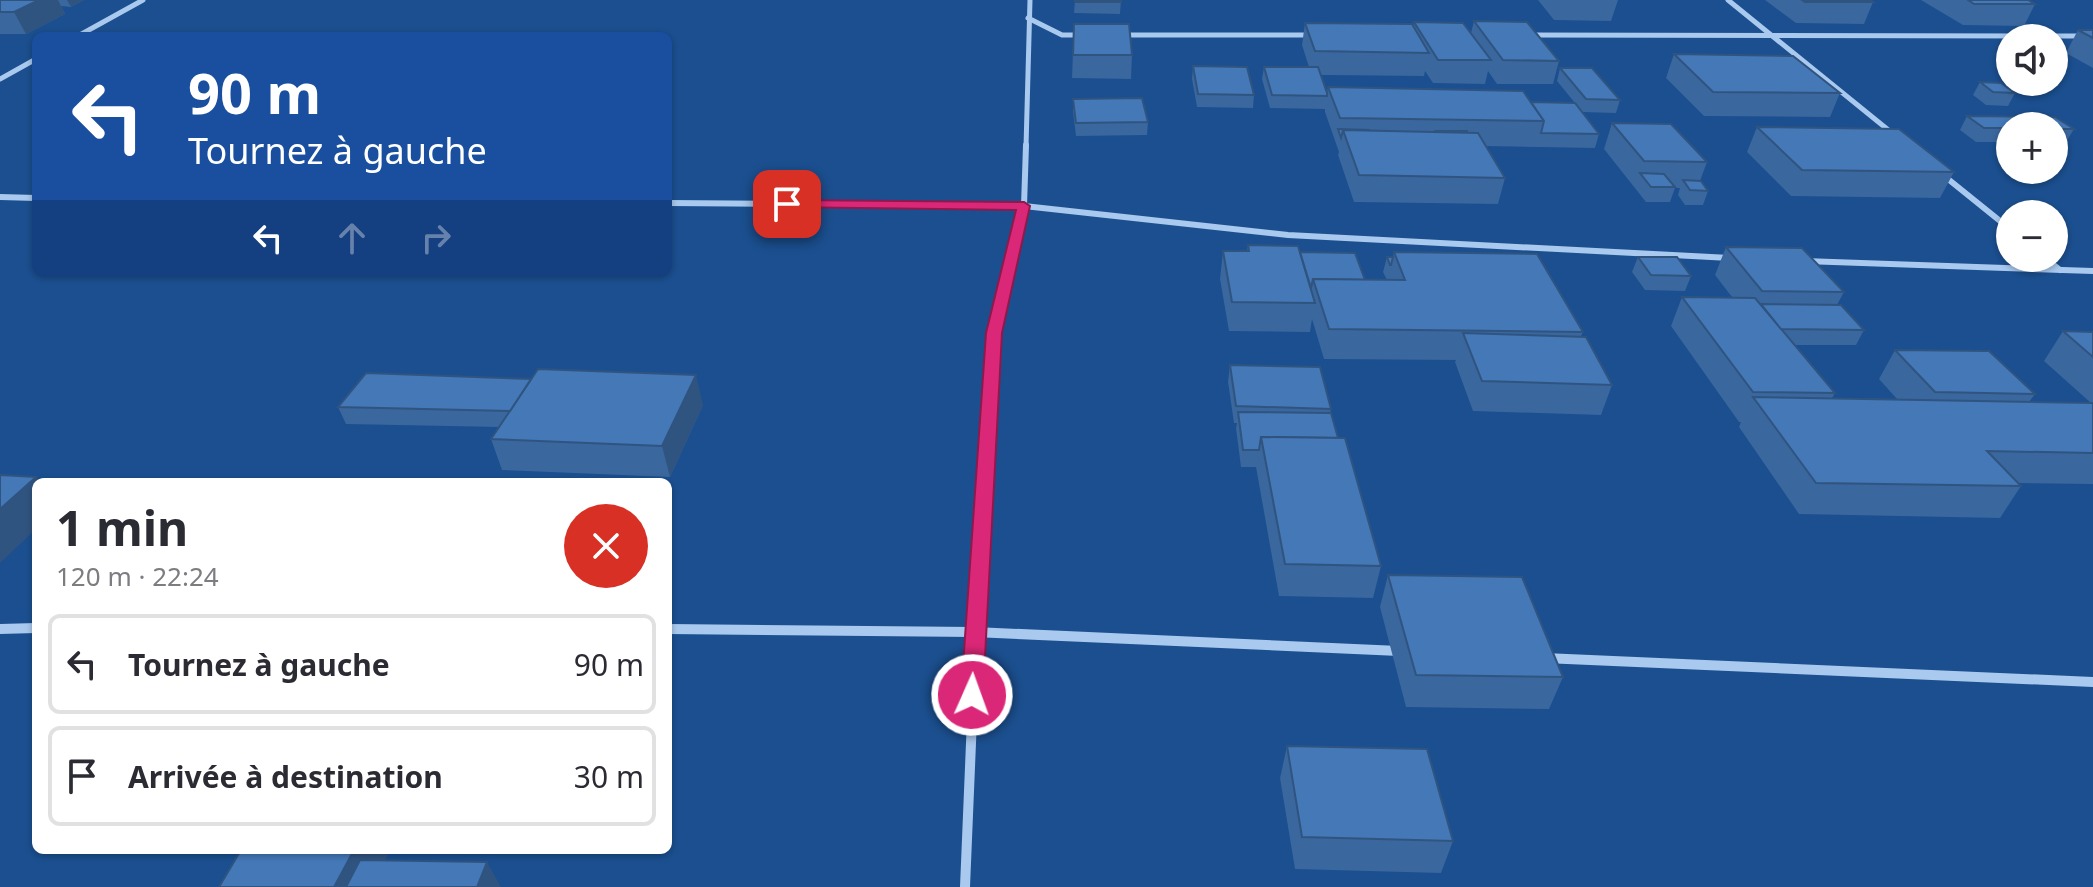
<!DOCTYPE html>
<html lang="fr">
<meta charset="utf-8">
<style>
body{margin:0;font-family:"Noto Sans",sans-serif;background:#f2f2f3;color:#2b2b33;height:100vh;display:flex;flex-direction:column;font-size:30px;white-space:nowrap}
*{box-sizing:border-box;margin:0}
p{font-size:26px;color:#7c7c81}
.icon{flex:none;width:44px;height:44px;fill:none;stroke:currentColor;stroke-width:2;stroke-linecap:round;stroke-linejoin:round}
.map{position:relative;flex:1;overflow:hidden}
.side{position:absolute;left:32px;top:478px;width:640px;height:376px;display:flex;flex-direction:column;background:#fff;border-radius:12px;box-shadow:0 2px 6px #0004}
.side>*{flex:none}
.top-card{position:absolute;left:32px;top:32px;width:640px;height:244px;border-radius:12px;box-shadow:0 2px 6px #0004;background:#1a4fa0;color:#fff;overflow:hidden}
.fabs{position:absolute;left:1996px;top:24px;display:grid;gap:16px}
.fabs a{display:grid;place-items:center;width:72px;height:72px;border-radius:50%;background:#fff;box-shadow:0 2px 6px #0004;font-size:40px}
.pin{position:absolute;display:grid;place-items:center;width:68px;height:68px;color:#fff;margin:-34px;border-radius:16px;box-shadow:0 4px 12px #0006}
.me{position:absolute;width:88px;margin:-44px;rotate:2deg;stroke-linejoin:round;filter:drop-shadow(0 0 6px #0008)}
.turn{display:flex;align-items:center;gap:28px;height:168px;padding:0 24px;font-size:36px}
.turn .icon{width:104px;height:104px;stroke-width:2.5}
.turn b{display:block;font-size:56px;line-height:68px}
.lanes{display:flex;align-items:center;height:76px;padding:0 24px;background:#0003;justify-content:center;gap:40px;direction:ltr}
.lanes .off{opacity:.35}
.round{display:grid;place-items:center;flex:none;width:84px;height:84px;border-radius:42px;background:#f2f2f3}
.overview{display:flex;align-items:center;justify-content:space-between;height:136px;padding:0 24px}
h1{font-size:48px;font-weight:700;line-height:60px}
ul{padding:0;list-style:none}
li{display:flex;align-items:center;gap:24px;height:100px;margin:0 16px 12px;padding:0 8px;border:4px solid #e1e1e2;border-radius:12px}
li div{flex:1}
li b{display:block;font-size:30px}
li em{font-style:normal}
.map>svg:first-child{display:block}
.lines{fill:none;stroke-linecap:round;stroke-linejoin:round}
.street-far3{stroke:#a9c9ee;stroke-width:5}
.street-far2{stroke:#a9c9ee;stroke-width:6}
.street-far1{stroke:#a9c9ee;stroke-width:8}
.street{stroke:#a9c9ee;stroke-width:10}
.wall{fill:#3a679d}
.shaded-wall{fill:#305480}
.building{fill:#4478b7;stroke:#305480;stroke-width:2}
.route{fill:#db2777;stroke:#8e194d;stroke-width:2}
</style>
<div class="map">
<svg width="2093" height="887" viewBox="0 0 2093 887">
<rect width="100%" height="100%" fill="#1b4f8f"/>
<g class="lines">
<!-- street-far3 -->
<g class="street-far3">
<path d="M1728,0l164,133"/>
<path d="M1028,18l34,17h21"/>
<path d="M1121,35h190"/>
<path d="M1529,35l564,1"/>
<path d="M78,36l65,-36"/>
<path d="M0,79l36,-20"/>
<path d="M1026,147l4,-147"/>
</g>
<!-- street-far2 -->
<g class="street-far2">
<path d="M1026,145l-2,61 264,29 442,23"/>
<path d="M1943,175l67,54"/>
<path d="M0,197l36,1"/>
<path d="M668,203l356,3 -30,130"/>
<path d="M2045,258l15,12"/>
<path d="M1804,261l289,10"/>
</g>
<!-- street-far1 -->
<path class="street-far1" d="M978,577l16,-243"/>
<!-- street -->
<g class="street">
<path d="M0,629l36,-1"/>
<path d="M668,629l306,3 425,19"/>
<path d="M1544,658l549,24"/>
<path d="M965,887l13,-312"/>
</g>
</g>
<!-- wall -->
<g class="wall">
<path d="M0,0h84l-13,7 -10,-1 4,8 -39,20h-26z"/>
<path d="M1075,0h46l-1,14 -46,-1z"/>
<path d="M1538,0h80l-7,21 -57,-1z"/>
<path d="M1765,0h105l3,2 -9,22 -68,-1z"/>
<path d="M1921,0h107l7,4 -11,22 -61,-1z"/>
<path d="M1474,21l85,40 -6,23h-56l-9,-13 -3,13 -52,-1 -8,-12 -1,5 -103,-1 6,18 1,-6 203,15 44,1 -18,-22 3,-13 60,32 -4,13 -34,-1 17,22 -4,14 -109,-2 19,32 -7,26 -144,-2 -16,-47 1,-3 -14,-40v-3l-55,-1 -8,-29 2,-12h45l-7,-22 3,-22 108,3 1,-4 57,11z"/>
<path d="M1074,24l58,31 -1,24 -59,-1z"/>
<path d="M2078,30h15v38l-27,-15z"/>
<path d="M1674,54l166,39 -10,24 -126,-1 -38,-38z"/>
<path d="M1193,66l61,29 -1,13 -56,-1 -5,-28z"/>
<path d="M1980,82l35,11 -7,13 -22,-1 -13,-10z"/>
<path d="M1073,99l75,23 -1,13 -71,1 -3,-24z"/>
<path d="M1967,116l88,1 19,12 -8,13h-12v-16h-44v16h-34l-16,-12z"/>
<path d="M1612,123l95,39 -7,19 8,10 -5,14h-18l-7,-10 2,-7h-5l-5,14h-24l-42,-53z"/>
<path d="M1757,127l197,45 -14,26 -149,-2 -44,-44z"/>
<path d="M1248,245l52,9 65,26h22l-4,-8 4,-15h6l1,-5 189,80 -2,4 31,49 -11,30 -128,-4 -18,-49 1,-2 -132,-1 -12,-40 -2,13 -81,-1 -9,-52 3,-28h24z"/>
<path d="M1726,247l118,45 -7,13 27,25 -8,15h-61l40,48 -3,5 65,1 -18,-20 16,-29 140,44 -6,8 62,1 -47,-42 19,-30 30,1v152l-75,-1 3,3 -21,32 -201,-4 -60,-87 2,-5h-2l-68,-96 11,-29h50l-17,-22z"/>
<path d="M1638,257l53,19 -6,15 -40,-1 -13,-18z"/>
<path d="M1230,365l101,44 -1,4 51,153 -8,32 -94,-2 -23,-129h-15l-5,-39 1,-5h-3l-6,-41z"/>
<path d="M703,405l-33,72 -168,-7 -11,-31 8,-12 -153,-3 -8,-17z"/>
<path d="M1388,575l175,102 -14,32 -143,-2 -26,-100z"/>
<path d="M1287,746l166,95 -12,32 -146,-4 -15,-91z"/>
</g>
<!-- shaded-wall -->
<g class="shaded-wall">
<path d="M39,0h19l7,14 -39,20 -12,-22z"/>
<path d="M67,0h17l-13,7z"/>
<path d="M696,375l7,30 -33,72 -8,-31z"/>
<path d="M36,477l4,5h-4v47l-36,34v-54z"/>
<path d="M354,850h36l-18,37h-38z"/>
<path d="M487,862l14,25h-24z"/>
</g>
<!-- building -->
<g class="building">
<path d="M0,0h39l-25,12h-14z"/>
<rect x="1075" y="0" width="46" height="2"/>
<path d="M1802,0h68l3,2h-68z"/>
<path d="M1968,0h60l7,4h-61z"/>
<path d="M1474,21l53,1 32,39 -56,-1z"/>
<path d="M1414,22l49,1 28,37h-53z"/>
<path d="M1305,23l107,1 17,29 -114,-2z"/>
<path d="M1074,24h55l3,31h-59z"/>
<path d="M2078,30h15v8z"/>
<path d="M1674,54l119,2 47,37 -127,-1z"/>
<path d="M1193,66l54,1 7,28 -56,-1z"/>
<path d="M1264,67h54l9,26v3l-55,-1z"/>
<path d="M1560,68h32l28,32 -34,-1z"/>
<path d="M1980,82l21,1 14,10 -22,-1z"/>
<path d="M1328,87l195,4 21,30 -204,-3z"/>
<path d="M1142,98l6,24 -72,1 -3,-24z"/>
<path d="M1531,102l44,1 24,31 -58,-1 3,-12z"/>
<path d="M1967,116l88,1 19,12h-20v-3h-44v2h-26z"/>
<path d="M1612,123l59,1 36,38 -63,-1z"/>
<path d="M1757,127l142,2 55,43 -152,-2z"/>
<path d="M1338,129l31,1v1l-26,-1 -2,8z"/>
<path d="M1343,130l135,3 27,45 -146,-3z"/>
<rect x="1435" y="131" width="32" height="1"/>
<path d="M1640,173l24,1 11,13h-24z"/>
<path d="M1683,180l18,1 7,10 -18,-1z"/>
<path d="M1248,245l50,1 17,57 -83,-1 -9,-51h26z"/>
<path d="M1726,247l76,1 42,44 -82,-1z"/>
<path d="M1300,252l55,1 10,27 -52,-1 -2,9z"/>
<path d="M1394,252l143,2 46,78 -254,-3 -16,-50 92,1z"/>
<path d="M1387,257h6l-2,8h-1z"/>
<path d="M1638,257h39l14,19 -40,-1z"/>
<path d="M1682,297l73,1 80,95 -82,-1z"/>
<path d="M1761,304l80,1 23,25 -83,-1z"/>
<path d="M2063,331l30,1v25z"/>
<path d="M1463,333l123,4 26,48 -130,-4z"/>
<path d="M1895,350l94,1 46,43 -100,-2z"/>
<path d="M1230,365l90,2 11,42 -95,-3z"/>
<path d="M538,369l158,6 -34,71 -171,-7z"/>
<path d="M366,373l165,6 -21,32 -172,-4z"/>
<path d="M1753,397l340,6v50l-106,-2 34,35 -205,-3z"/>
<path d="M1238,412l93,1 7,25 -77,-1 -2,13h-16z"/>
<path d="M1261,437l84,1 36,128 -96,-2z"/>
<path d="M0,475l36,2 -36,32z"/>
<path d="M1388,575l134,2 41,100 -147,-2z"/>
<path d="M1287,746l140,3 26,92 -151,-4z"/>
<path d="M241,850h113l-20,37h-115z"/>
<path d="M360,860l127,2 -10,25h-131z"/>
</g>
<!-- route -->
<path class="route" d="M787,200l237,2 6,4 -28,127 -19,362 -3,6 -8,3 -8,-3 -3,-6 25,-362 30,-123 -234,-3v-6z"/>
</svg>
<div class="fabs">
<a><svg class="icon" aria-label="sound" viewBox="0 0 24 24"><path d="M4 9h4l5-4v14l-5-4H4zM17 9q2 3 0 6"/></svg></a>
<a>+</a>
<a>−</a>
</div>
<div class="pin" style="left:787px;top:204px;background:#d93025"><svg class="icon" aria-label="arrive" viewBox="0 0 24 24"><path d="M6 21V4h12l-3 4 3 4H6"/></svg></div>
<svg class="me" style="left:972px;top:695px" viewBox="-20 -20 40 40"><circle r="17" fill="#db2777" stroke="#fff" stroke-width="3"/><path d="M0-11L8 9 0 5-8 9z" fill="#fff"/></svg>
<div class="top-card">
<div class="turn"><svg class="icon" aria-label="left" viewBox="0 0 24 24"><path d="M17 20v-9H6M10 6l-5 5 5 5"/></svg><div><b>90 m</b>Tournez à gauche</div></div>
<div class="lanes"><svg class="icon" aria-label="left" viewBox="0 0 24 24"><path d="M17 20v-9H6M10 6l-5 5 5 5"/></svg><svg class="icon off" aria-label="ahead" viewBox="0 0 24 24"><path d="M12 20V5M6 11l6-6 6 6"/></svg><svg class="icon off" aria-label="right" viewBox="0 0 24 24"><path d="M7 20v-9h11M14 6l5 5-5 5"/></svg></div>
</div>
<section class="side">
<div class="overview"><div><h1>1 min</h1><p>120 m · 22:24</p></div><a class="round" style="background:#d93025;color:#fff"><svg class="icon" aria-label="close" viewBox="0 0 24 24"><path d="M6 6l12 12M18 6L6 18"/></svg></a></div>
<ul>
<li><svg class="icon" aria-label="left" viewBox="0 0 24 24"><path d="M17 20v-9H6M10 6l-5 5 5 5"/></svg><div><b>Tournez à gauche</b></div><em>90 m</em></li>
<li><svg class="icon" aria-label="arrive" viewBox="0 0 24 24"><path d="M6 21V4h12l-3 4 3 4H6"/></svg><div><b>Arrivée à destination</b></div><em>30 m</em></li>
</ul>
</section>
</div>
